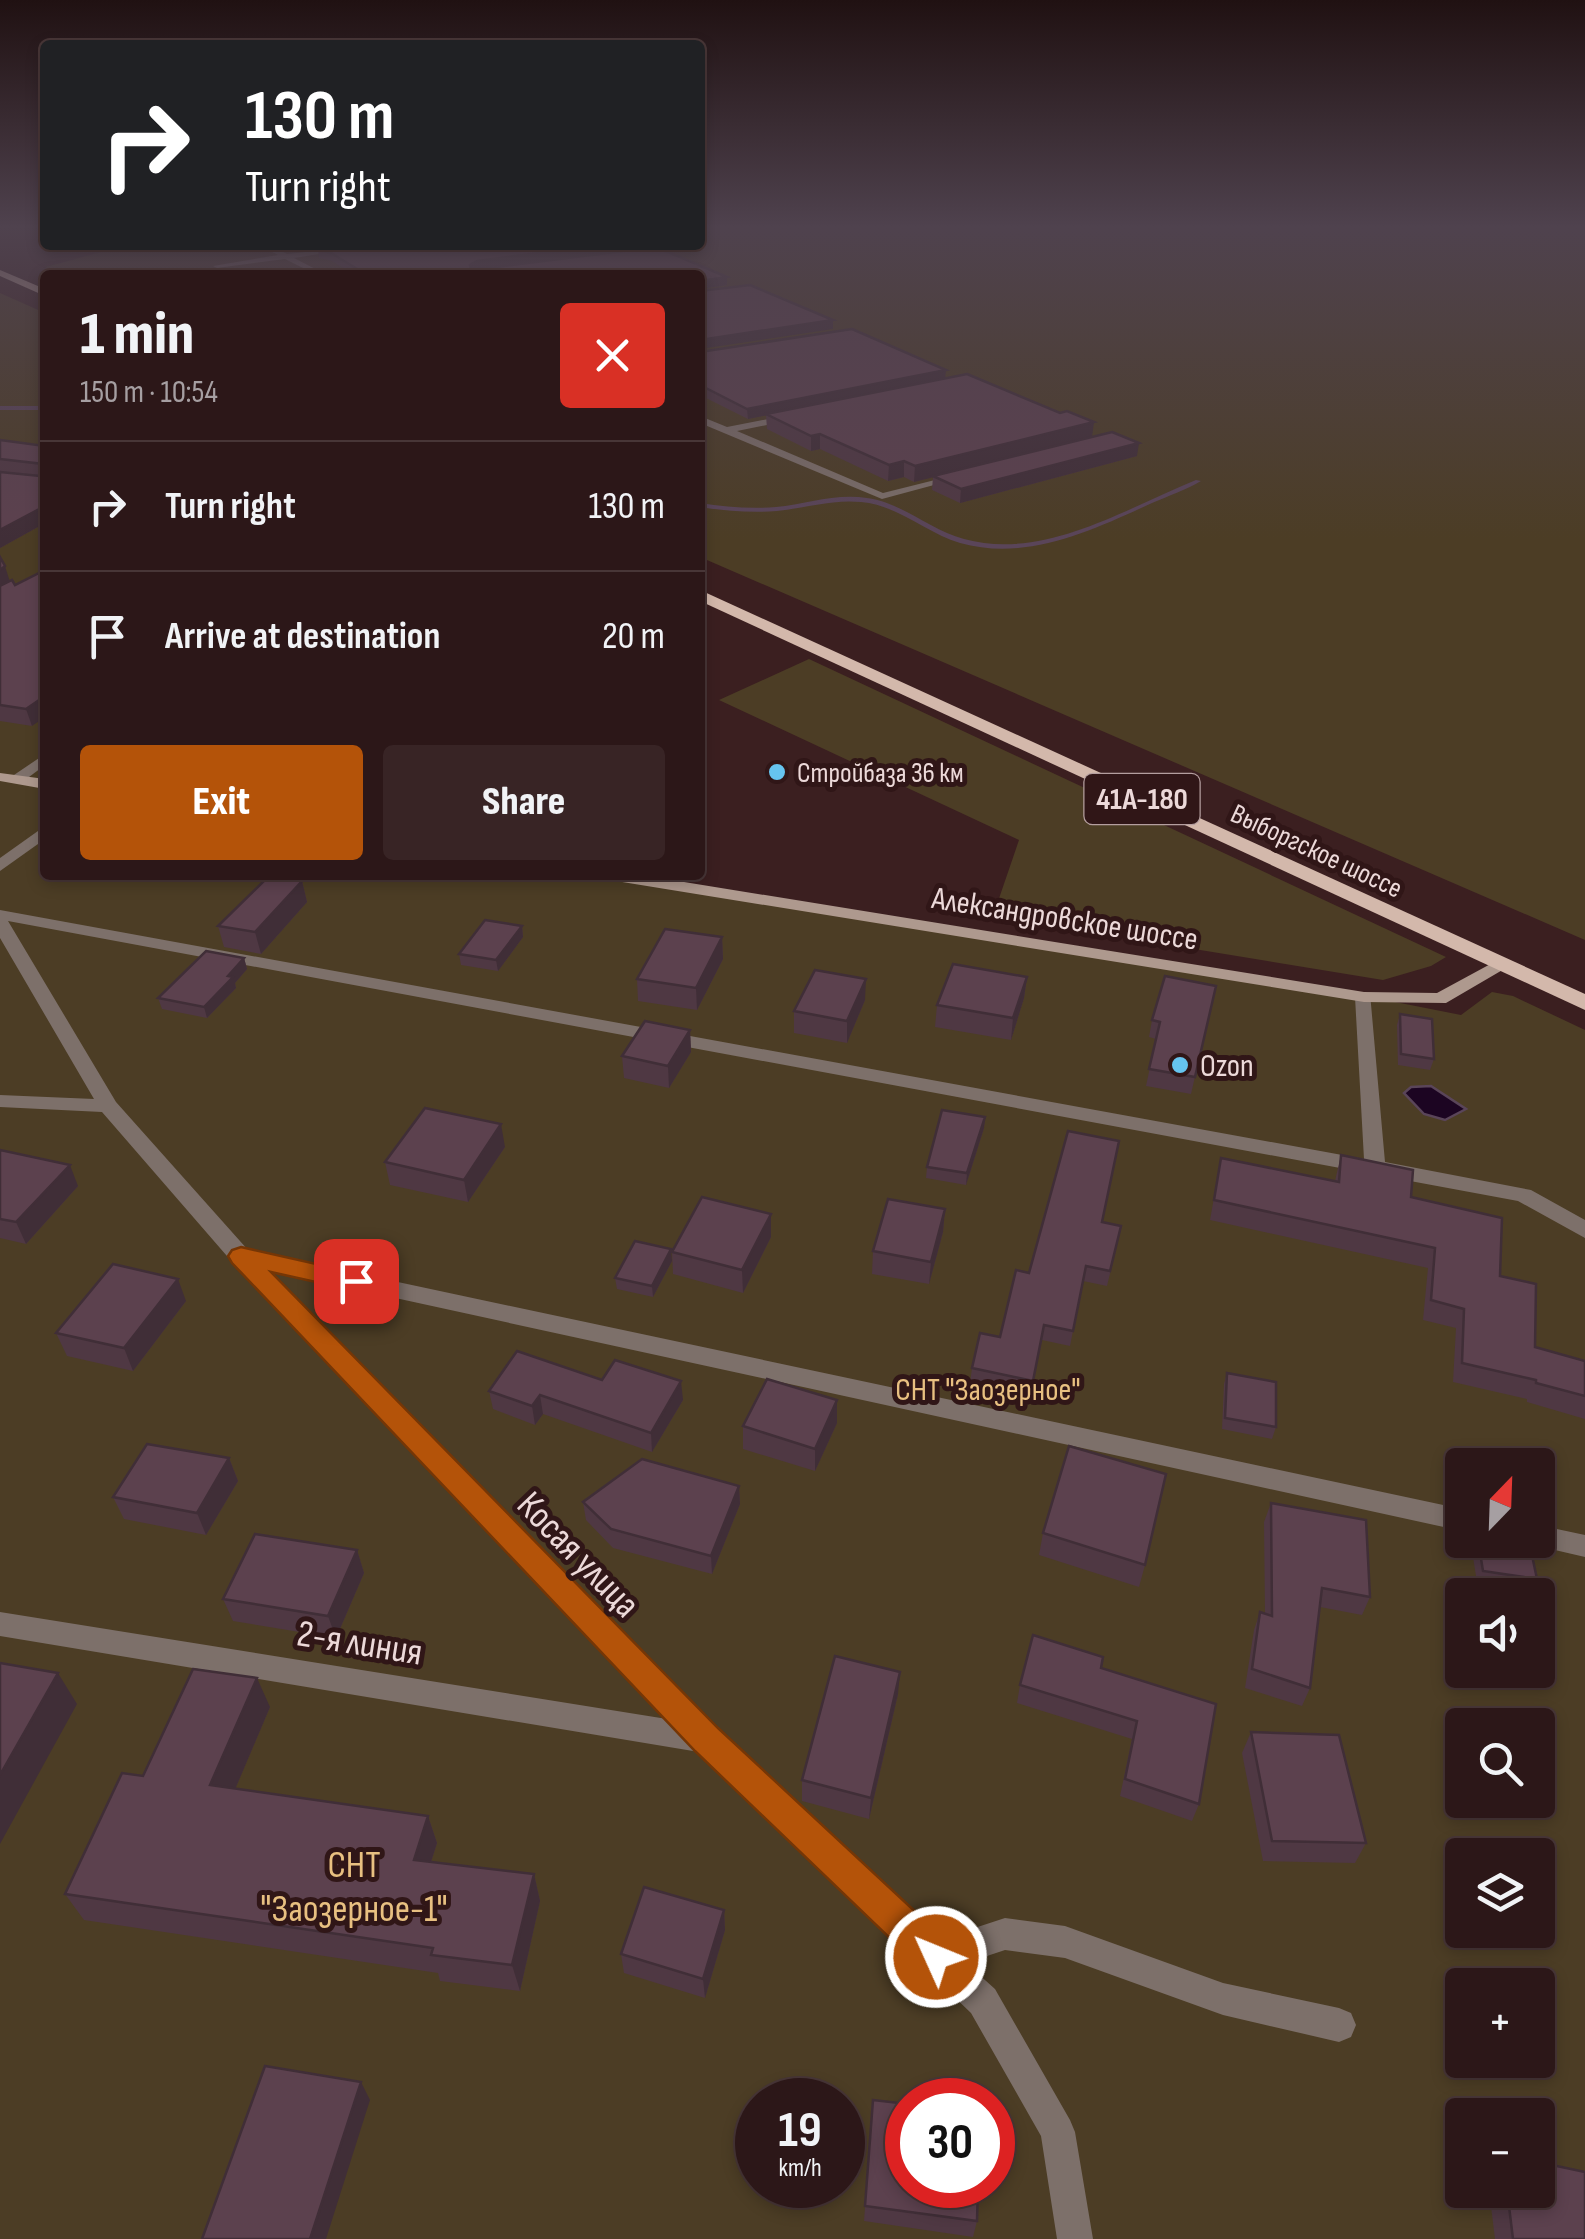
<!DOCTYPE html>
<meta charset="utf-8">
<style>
body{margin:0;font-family:"Sofia Sans Condensed",sans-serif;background:#382425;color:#f1f3f6;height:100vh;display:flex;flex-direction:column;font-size:38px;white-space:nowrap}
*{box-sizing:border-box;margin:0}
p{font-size:32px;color:#a69fa2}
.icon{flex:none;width:55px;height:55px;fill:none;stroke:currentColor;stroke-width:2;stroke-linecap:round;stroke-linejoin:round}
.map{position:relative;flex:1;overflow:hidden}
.details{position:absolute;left:40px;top:270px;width:665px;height:610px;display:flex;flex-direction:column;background:#2c1718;border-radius:10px;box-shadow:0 5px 15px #0003,0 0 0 2px #483637}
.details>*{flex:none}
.top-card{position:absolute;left:40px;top:40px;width:665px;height:210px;border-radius:10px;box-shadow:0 5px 15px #0003,0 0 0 2px #483637;background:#202124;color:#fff;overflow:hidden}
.needle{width:65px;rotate:23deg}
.fabs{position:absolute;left:1445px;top:1448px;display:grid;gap:20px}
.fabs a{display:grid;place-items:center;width:110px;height:110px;border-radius:10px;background:#2c1718;box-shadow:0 5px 15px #0003,0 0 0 2px #483637;font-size:50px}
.speed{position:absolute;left:735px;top:2078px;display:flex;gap:20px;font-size:50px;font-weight:700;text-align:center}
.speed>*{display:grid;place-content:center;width:130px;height:130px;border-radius:50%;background:#2c1718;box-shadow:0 5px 15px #0003,0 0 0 2px #483637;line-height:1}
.speed small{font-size:25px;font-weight:400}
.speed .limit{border:15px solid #d22;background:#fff;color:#111}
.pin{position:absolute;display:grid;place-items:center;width:85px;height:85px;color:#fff;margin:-42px;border-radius:20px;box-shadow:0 5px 15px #0006}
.me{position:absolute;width:110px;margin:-55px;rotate:314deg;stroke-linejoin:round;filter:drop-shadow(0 0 8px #0008)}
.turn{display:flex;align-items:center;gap:35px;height:210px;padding:0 40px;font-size:45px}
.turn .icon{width:130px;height:130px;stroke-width:2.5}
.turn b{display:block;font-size:70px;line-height:85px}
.round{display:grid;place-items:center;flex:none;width:105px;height:105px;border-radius:10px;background:#382425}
.head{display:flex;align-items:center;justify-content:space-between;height:170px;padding:0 40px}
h1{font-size:60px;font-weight:800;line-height:75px}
.button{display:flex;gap:20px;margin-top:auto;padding:20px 40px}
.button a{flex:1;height:115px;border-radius:10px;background:#b45309;color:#fff;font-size:40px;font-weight:800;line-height:115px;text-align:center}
.button a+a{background:#382425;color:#f1f3f6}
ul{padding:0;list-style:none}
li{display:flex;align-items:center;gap:30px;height:130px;padding:0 40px;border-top:2px solid #483637}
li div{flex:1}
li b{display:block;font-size:38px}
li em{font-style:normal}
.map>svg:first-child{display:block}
.green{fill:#4c3d25;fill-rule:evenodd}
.water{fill:#1c0522;stroke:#5a4559;stroke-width:2.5}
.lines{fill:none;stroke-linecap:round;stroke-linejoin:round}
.stream{fill:#5a4559;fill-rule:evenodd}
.street{fill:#7d706a;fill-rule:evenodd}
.secondary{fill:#ae998e;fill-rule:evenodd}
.primary{fill:#d3b8ab;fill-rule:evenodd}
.wall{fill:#4f3843}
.shaded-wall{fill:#402e37}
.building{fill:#5c414e;stroke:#402e37;stroke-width:2.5}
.route{fill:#b45309;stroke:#753606;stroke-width:2.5}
.poi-dot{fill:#66c4ef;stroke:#301617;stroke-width:4}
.labels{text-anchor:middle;stroke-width:10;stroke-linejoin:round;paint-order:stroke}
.far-poi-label{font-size:28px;fill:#ecd9d9;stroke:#301617;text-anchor:start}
.far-street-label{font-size:28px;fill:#ecd9d9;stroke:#301617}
.shield{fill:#301617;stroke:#b49e9f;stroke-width:2.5}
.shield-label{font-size:30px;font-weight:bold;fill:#ecd9d9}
.street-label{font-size:32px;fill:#ecd9d9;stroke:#301617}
.poi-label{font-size:32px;fill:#ecd9d9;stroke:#301617;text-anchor:start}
.park-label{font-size:32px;fill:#e8c081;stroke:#301617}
.near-street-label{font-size:38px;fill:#ecd9d9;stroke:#301617}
.near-park-label{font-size:38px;fill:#e8c081;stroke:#301617}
</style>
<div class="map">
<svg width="1585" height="2239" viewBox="0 0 1585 2239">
<rect width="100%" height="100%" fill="#3b1f20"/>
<!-- green -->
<g class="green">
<path d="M700,226h885v714l-885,-383v-282h-651l-3,-8 81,-22h573z"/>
<path d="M0,293l45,20v562h565l760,122 91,18 31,-23 21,4 72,34v1209h-1585zM1462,1465h76v75h-76zM1462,1595h76v75h-76zM1462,1725h76v75h-76zM1462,1855h76v75h-76zM1462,1985h76v75h-76zM758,2100h84v85h-84zM908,2100h84v85h-84zM1462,2115h76v75h-76z"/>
<path d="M809,659l637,298 -15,9 -48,14 -390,-64 26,-76 -300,-140z"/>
</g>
<!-- water -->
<path class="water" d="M1431,1086l35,23 -21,11 -21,-6 -20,-21 7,-6z"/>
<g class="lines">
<!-- stream -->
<g class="stream">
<rect x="0" y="406" width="45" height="4"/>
<path d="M1196,480l5,1c-15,9 -33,15 -49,22 -59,27 -125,59 -192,40 -34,-10 -62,-38 -99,-41 -28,-3 -56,6 -84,9 -26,2 -52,0 -77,-4v-4c25,4 51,6 76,4 30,-3 60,-14 91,-9 36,5 63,32 97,41 80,22 160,-30 232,-59z"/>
</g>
<!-- street -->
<g class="street">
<path d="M259,245h10l18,9 88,-9 -81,13 33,17h-10l-32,-16 -68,9 -4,-2 65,-11z"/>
<path d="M794,414l3,5 -60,12 146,62 72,-18 5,3 -78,21 -182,-76v-7l27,11z"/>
<path d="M45,754v11l-24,18h-10v-6z"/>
<path d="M45,826v13l-45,32v-13z"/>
<path d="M0,910l1364,249 -9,-162 3,-4h12l15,169 146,28 54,30v18l-67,-37 -1510,-280 108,181 132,148 1214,259v22l-1195,-261 449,459 225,210 64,-21 60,8 158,57 116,25 12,5 5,12 -5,12 -12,5 -116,-27 -158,-57 -60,-8 -39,13 29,26 75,131 5,12 18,107h-36l-16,-103 -70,-123 -272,-261 -699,-116v-24l667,107 -434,-456 -131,-151 -102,-5v-12l94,4 -94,-161z"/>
<path d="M1538,1525l47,10v22l-56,-13 -2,-4h11z"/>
</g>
<!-- secondary -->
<g class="secondary">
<path d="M0,773l45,6v10l-45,-8z"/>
<path d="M602,875h39l723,117 73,1 59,-32 6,-1 9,5 -65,38 -82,-1 -754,-122z"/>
</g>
<!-- primary -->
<g class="primary">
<path d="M0,270l45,19v7l-45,-20z"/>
<path d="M700,590l885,404v16l-885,-409z"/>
</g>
</g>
<!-- wall -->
<g class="wall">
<path d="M347,245h292v3l-136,18 153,-19 71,30v8l-27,4v-14h-345l-23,-14 -13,-3 -1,-8z"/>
<path d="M700,352l245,27 147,58 45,19 -177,47 -28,-13 1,-13 -19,5 -10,-5 -16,4 -68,-32 -9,2 -44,-22 -1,-14 -18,4 -48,-24z"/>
<path d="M0,440l45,6v77l-45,25z"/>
<path d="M0,557l32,169 -32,-5z"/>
<path d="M237,875h72l-7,6 5,21 -46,52 -37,-7 -6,-21 46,-46z"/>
<path d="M522,926l1,11 -25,34 -37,-6 -2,-11z"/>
<path d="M722,937l1,22 -26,51 -59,-9 -1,-22z"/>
<path d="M244,958l3,11 -12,14 1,5 -29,30 -45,-9 -4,-11z"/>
<path d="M1027,977l-3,21 -13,42 -76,-13 2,-22z"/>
<path d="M1216,986l-25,108 -45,-8 10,-47 -7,-2 3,-17z"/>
<path d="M865,1000l-18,43 -53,-10v-22z"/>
<path d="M1400,1014l34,45 -4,11 -32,-5 -1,-40z"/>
<path d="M690,1030l1,22 -22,36 -45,-10 -2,-22z"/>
<path d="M985,1117l-1,11 -18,57 -40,-7 1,-11z"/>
<path d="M505,1147l-37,55 -78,-17 -5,-23z"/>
<path d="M0,1150l78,36 -52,58 -26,-6z"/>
<path d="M1341,1155l70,42 89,79 35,71 50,14v58l-58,-17v-3l-74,-17 3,-54 -33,-8 5,-52 -218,-48 11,-62 114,23z"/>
<path d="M945,1209l-2,23 -14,52 -57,-10 1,-23z"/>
<path d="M1102,1222l16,19 -11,45 -24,-5 -13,65 -28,-6 -12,56 -60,-13 2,-15 28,-31 29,-64z"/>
<path d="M771,1237l-28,56 -70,-19 -1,-22z"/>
<path d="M672,1261l-19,36 -36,-8 -2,-11z"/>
<path d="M186,1301l-53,70 -66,-15 -11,-23z"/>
<path d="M1227,1373l49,54 -4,12 -50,-10 2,-45z"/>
<path d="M602,1380l81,20 -31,52 -109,-38 -8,11 -42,-16 -4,-18z"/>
<path d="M837,1423l-22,48 -72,-22v-23z"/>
<path d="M229,1458l9,23 -32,54 -82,-16 -11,-22z"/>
<path d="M739,1486l1,18 -28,70 -99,-26 -27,-28 -3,-18z"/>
<path d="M1271,1503l99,94 -8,18 -42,-8 -10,81 -8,18 -57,-18 9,-58 6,-18 5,1 -1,-91z"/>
<path d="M1043,1533l102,32 -6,22 -100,-32z"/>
<path d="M1473,1540h50l14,39 -7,11 -53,-8 -6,-37z"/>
<path d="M357,1550l7,23 -28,65 -103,-17 -10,-22z"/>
<path d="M1101,1668l98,136 -7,17 -72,-25 12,-57 -115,-36 3,-18z"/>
<path d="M898,1694l-29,125 -67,-18v-21z"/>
<path d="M270,1707l-35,82 193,27 9,27 -6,19 103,12 6,27 -20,90 -80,-10 -2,-8 -354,-53 -19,-26z"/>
<path d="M1251,1732l115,111 -11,20 -92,-2 -21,-108z"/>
<path d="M724,1910l1,20 -20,68 -81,-25 -3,-19z"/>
<path d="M873,2100l104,121 -4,16 -109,-16z"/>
<path d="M1489,2190h49l47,49h-90z"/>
</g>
<!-- shaded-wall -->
<g class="shaded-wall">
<path d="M290,245h48l-47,5z"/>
<path d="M598,245h41v3l-161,21 -7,5 -1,-9 7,-4z"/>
<path d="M727,277v8l-27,4v-8z"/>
<path d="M833,320v9l-133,20v-9z"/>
<path d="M946,370l-1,10 -197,39 -1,-10z"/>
<path d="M1094,422l-2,15 -178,45 1,-16z"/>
<path d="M820,434v15l-9,2v-15z"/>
<path d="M1139,443l-2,13 -177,47 1,-14z"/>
<path d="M904,461v16l-16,4 1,-16z"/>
<path d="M45,506v17l-45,25v-18z"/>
<path d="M5,566l5,16 -10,7v-19z"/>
<path d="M45,696v21l-13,9 -6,-17z"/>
<path d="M294,875h15l-7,6 5,21 -46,52 -6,-22z"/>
<path d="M522,926l1,11 -25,34 -2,-11z"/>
<path d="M722,937l1,22 -26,51 -1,-22z"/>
<path d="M244,958l3,11 -12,14 1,5 -29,30 -3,-11z"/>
<path d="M1027,977l-3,21 -13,42 2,-22z"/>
<path d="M866,979l-1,21 -18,43v-22z"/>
<path d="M690,1030l1,22 -22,36 -1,-22z"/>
<path d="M985,1117l-1,11 -18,57 1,-12z"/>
<path d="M501,1124l4,23 -37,55 -4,-22z"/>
<path d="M70,1165l8,21 -52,58 -10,-22z"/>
<path d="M945,1209l-2,23 -14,52 2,-22z"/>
<path d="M771,1214v23l-28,56 -1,-23z"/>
<path d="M671,1249l1,12 -19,36 -1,-11z"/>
<path d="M178,1279l8,22 -53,70 -9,-23z"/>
<path d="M681,1381l2,19 -31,52 -1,-19z"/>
<path d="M540,1395l3,19 -8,11 -3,-19z"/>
<path d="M837,1400v23l-22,48v-22z"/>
<path d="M229,1458l9,23 -32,54 -9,-22z"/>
<path d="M739,1486l1,18 -28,70 -1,-18z"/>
<path d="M357,1550l7,23 -28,65 -8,-22z"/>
<path d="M900,1672l-2,22 -29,125 2,-21z"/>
<path d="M58,1673l19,31 -77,140v-69z"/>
<path d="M257,1678l13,29 -45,106 -15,-28z"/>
<path d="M428,1816l9,27 -14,44 -9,-27z"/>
<path d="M534,1874l6,27 -20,90 -8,-26z"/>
<path d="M724,1910l1,20 -20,68 -2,-19z"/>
<path d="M361,2082l9,18 -44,139h-16z"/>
</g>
<!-- building -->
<g class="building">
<path d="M347,245h251l-121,16 -7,4 1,5 185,-23 71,30 -27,4v-6h-301l-5,-3 -27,3 -36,-22 -13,-3z"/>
<path d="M750,285l83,35 -133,20v-49z"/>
<path d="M852,329l94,41 -199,39 -47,-24v-33z"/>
<path d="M967,374l93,39 7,-2 27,11 -179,44 -11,-5 -15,4 -69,-31 -9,2 -45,-22z"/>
<path d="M1112,432l27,11 -178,46 -28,-13z"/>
<path d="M0,440l45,6v60l-45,24v-58l40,4 4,-3 -1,-9 -43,-5z"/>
<path d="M0,557l5,9 -5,4z"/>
<path d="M45,570v126l-19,13 -26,-4v-119l12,-6 3,5z"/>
<path d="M270,875h26l6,6 -47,51 -37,-6z"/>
<path d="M485,920l37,6 -26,34 -37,-6z"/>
<path d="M665,929l57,8 -26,51 -59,-9z"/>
<path d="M206,951l38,7 -16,18 5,1 -29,30 -46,-9z"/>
<path d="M953,964l74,13 -14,41 -76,-13z"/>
<path d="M815,970l51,9 -19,42 -53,-10z"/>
<path d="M1165,976l51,10 -21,91 -46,-8 11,-47 -8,-2z"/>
<path d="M1400,1014l32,5 2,40 -33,-5z"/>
<path d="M645,1021l45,9 -22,36 -46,-10z"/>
<path d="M425,1108l76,16 -37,56 -79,-18z"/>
<path d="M942,1110l43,7 -18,56 -40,-6z"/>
<path d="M1068,1131l51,10 -17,81 19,4 -11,45 -24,-5 -13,65 -29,-6 -11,56 -61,-13 8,-35 20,4 16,-67 13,3z"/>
<path d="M0,1150l70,15 -54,57 -16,-3z"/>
<path d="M1341,1155l72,15 -2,27 91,21 -2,58 36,8 -1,63 50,14v35l-49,-13v-3l-74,-17 2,-54 -33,-9 4,-52 -221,-48 7,-42 118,24z"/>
<path d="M702,1197l69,17 -29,56 -70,-18z"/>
<path d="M888,1199l57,10 -14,53 -58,-11z"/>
<path d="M635,1241l36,8 -19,37 -37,-8z"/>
<path d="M113,1264l65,15 -54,69 -68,-15z"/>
<path d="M517,1351l85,29 13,-20 66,21 -30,52 -111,-38 -8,11 -43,-15z"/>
<path d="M1227,1373l49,9v45l-51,-9z"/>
<path d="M767,1379l70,21 -22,49 -72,-23z"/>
<path d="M147,1444l82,14 -32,55 -84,-16z"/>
<path d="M1069,1446l97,28 -21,91 -102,-32z"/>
<path d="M642,1459l97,27 -28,70 -100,-27 -28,-27z"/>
<path d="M1271,1503l95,17 4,77 -48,-9 -12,100 -58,-19 8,-57 12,4z"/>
<path d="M255,1534l102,16 -29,66 -105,-17z"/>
<path d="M1478,1540l51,1 8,38 -54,-8z"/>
<path d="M1033,1635l70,22 -2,11 115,36 -17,100 -74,-25 12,-58 -117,-36z"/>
<path d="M835,1656l65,16 -29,126 -69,-18z"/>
<path d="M0,1663l58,10 -58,102z"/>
<path d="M193,1669l64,9 -47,107 218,31 -14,44 120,14 -22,91 -81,-10 2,-7 -368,-54 57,-121 21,3z"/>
<path d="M1251,1732l88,3 27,108 -94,-2z"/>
<path d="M644,1887l80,23 -21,69 -82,-25z"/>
<path d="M265,2066l96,16 -51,157h-108z"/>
<path d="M873,2100l35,4v81h70l-1,36 -112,-15z"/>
<path d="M1538,2162l47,10v67h-72l-6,-49h31z"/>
</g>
<!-- sky -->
<linearGradient id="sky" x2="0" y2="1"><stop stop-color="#201112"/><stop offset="0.42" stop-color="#4f424e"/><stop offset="1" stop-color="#4f424e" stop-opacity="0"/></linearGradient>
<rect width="1585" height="540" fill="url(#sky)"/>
<!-- route -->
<path class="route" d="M241,1247l124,28 3,6 -3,7 -9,3 -85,-19 447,456 232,216 5,13 -5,13 -14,6 -13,-6 -228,-219 -463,-488 -4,-7 4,-6z"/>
<!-- markers -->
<g class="poi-dot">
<circle cx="777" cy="772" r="10"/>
<circle cx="1180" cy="1065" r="10"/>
</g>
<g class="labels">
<!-- far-poi labels -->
<g class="far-poi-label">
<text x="797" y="782">Стройбаза 36 км</text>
</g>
<!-- far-street labels -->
<g class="far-street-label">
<text transform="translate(1317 850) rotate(25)" y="10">Выборгское шоссе</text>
</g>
<!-- shield labels -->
<rect class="shield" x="1084.5" y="774" width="115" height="50" rx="8"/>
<g class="shield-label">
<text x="1142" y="809">41А-180</text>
</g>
<!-- street labels -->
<g class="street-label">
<text transform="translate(1065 918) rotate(9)" y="11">Александровское шоссе</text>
</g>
<!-- poi labels -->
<g class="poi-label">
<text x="1200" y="1076">Ozon</text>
</g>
<!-- park labels -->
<g class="park-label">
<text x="988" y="1400">СНТ "Заозерное"</text>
</g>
<!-- near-street labels -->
<g class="near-street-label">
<text transform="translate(579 1554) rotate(46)" y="13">Косая улица</text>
<text transform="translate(360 1642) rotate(9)" y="13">2-я линия</text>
</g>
<!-- near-park labels -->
<g class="near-park-label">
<text x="354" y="1877">СНТ<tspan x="354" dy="44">"Заозерное-1"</tspan></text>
</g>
</g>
</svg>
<div class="fabs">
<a><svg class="needle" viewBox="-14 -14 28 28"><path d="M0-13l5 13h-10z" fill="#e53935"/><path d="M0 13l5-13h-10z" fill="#a69fa2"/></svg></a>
<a><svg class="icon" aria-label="sound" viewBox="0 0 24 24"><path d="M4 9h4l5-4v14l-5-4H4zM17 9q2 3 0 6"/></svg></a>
<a><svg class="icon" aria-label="search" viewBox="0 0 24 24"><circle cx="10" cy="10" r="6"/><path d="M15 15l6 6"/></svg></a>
<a><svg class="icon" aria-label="layers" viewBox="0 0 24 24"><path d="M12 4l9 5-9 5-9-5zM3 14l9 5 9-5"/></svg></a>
<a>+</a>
<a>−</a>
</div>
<div class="speed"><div>19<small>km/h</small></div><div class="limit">30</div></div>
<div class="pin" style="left:356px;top:1281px;background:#d93025"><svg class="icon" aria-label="arrive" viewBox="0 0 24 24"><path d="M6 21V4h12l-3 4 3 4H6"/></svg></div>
<svg class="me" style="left:936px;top:1957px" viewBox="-20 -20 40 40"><circle r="17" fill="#b45309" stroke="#fff" stroke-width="3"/><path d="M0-11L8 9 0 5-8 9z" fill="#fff"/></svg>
<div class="top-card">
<div class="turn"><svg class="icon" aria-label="right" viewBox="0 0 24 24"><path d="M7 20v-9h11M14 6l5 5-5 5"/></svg><div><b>130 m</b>Turn right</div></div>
</div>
<section class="details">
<div class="head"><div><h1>1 min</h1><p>150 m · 10:54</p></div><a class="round" style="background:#d93025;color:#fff"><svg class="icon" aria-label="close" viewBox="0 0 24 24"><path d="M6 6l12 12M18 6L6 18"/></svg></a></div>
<ul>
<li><svg class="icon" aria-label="right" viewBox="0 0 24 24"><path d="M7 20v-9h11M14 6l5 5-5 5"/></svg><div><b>Turn right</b></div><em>130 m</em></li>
<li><svg class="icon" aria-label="arrive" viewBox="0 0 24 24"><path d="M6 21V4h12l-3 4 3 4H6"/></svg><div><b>Arrive at destination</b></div><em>20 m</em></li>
</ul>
<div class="button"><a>Exit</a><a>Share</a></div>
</section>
</div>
